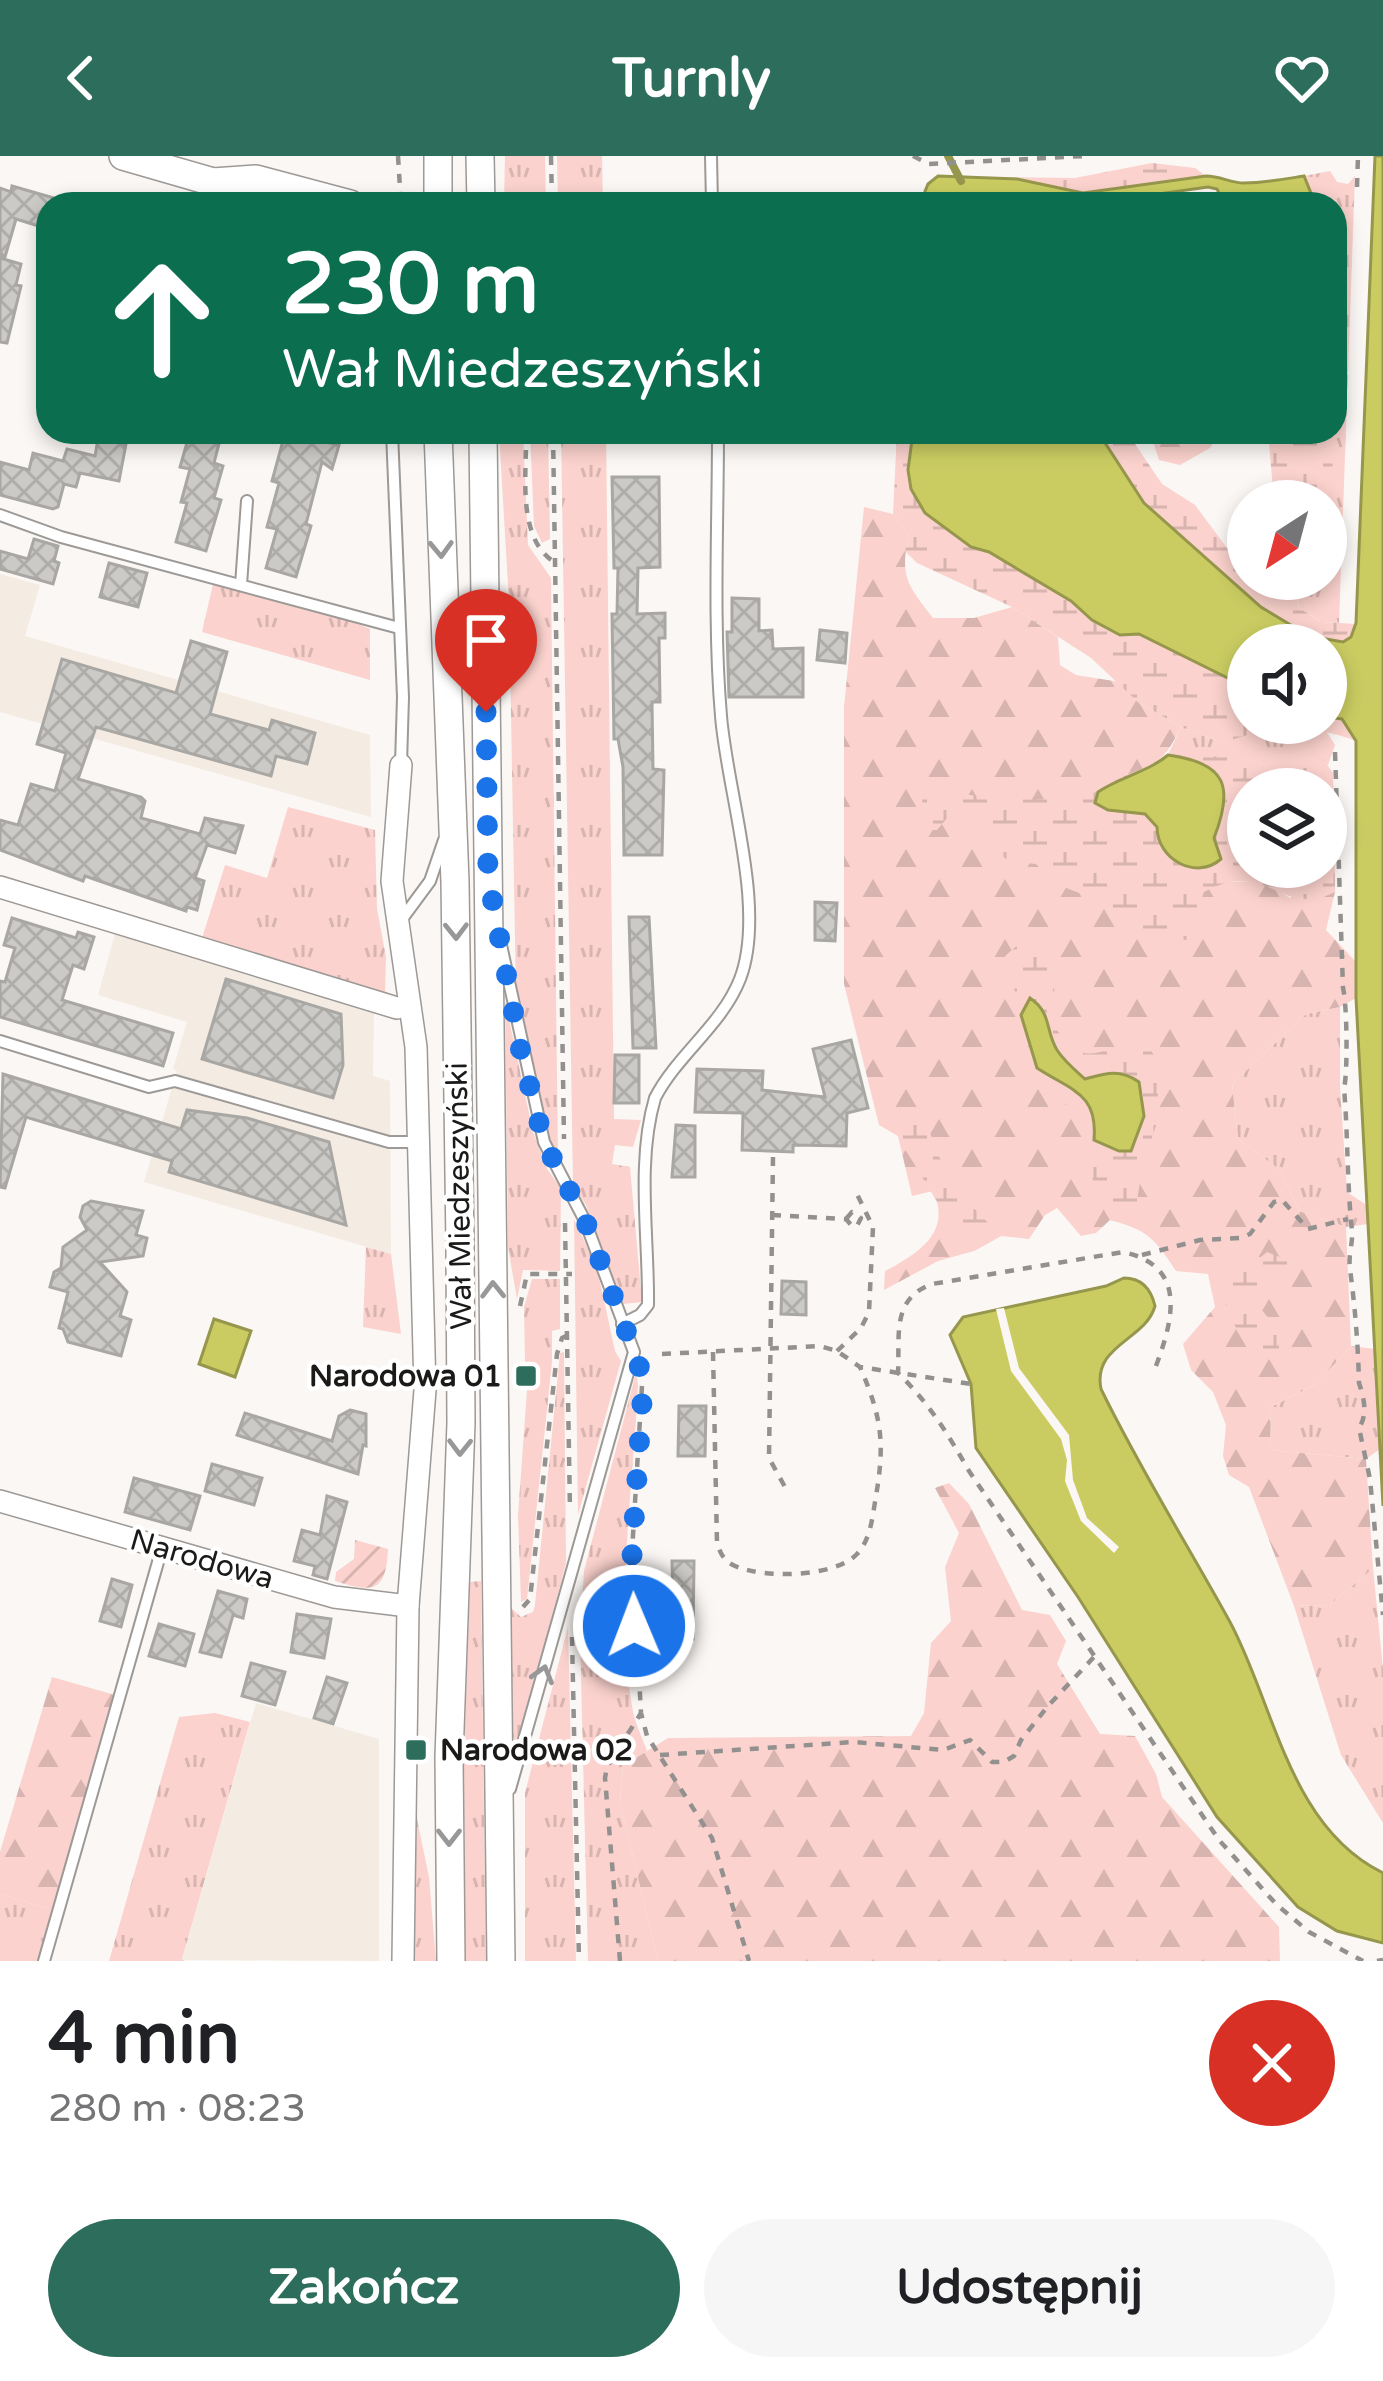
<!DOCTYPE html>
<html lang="pl">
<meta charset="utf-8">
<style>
body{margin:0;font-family:"Varela Round",sans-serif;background:#f6f6f6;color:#202124;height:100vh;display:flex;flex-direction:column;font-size:45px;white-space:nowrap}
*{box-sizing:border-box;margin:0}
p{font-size:39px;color:#757577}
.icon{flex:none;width:66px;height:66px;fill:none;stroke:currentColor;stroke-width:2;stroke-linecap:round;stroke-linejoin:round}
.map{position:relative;height:1805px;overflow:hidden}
.details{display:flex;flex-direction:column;background:#fff;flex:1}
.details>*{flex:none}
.banner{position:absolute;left:36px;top:36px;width:1311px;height:252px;border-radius:36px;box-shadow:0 6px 18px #0003;background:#0b6e4f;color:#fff;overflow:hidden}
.needle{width:78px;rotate:216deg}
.tools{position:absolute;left:1227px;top:324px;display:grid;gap:24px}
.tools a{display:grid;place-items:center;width:120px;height:120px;border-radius:50%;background:#fff;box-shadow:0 6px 18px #0003;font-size:60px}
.pin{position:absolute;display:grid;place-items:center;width:102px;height:102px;color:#fff;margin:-123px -51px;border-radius:50% 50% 50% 0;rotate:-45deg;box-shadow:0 0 12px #0007}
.pin .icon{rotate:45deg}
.me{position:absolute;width:132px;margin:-66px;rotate:359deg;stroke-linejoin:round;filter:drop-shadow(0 0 9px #0008)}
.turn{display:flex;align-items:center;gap:42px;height:252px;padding:0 48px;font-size:54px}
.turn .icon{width:156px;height:156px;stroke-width:2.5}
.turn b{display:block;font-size:84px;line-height:102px}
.round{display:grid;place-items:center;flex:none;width:126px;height:126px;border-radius:63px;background:#f6f6f6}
.head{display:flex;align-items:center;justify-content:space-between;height:204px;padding:0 48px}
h1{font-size:72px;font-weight:800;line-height:90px}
.cta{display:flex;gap:24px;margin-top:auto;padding:24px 48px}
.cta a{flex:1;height:138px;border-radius:72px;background:#2d6d5b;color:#fff;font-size:48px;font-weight:800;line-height:138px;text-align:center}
.cta a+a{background:#f6f6f6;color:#202124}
header{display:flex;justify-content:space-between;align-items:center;height:156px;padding:0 48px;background:#2d6d5b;color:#fff;font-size:54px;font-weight:800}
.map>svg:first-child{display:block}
.built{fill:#f4ebe2}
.grass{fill:url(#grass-tufts)}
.forest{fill:url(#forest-firs)}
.wetland{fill:url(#wetland-marsh);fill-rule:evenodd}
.garden{fill:url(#garden-furrows)}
.water{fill:#cacc62;stroke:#96974c;stroke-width:3}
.pier{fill:#fbf7f4}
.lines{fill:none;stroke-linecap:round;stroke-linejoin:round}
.stream{stroke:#96974c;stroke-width:8}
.building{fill:url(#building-cross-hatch);stroke:#a8a7a3;stroke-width:3}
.lane-casing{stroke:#9c9996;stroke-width:14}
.street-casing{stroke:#9c9996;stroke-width:24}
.secondary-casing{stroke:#9c9996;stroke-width:30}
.path{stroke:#93918f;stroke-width:4.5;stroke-dasharray:9 9;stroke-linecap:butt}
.lane{stroke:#fff;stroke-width:10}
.street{stroke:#fff;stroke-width:21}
.secondary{stroke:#fff;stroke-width:27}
.oneway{stroke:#989898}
.route{stroke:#1a73e8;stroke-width:21;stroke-dasharray:0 37.8}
.poi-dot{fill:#2d6d5b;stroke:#fff;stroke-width:4.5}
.labels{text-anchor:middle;stroke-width:9;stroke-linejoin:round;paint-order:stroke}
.street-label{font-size:30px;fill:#1b1a19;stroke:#fff}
.poi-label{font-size:30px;font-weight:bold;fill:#1b1a19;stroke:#fff;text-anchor:end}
</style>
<header><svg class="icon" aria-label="back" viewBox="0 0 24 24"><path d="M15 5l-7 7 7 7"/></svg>Turnly<svg class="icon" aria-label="heart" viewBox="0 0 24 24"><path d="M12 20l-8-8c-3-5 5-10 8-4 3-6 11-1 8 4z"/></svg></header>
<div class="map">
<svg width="1383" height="1805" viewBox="0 0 1383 1805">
<defs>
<pattern id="grass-tufts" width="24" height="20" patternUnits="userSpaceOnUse" patternTransform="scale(3)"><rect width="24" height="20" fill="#fbd2cd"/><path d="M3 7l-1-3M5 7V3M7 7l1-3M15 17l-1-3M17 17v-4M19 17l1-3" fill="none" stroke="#d7b4af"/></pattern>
<pattern id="forest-firs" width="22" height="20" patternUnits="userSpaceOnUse" patternTransform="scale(3)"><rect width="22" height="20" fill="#fbd2cd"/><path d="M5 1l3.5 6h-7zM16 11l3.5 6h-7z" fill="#d7b4af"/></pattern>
<pattern id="wetland-marsh" width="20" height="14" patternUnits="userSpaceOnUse" patternTransform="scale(3)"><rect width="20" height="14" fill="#fbd2cd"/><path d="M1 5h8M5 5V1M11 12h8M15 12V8" fill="none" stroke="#d7b4af"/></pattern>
<pattern id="garden-furrows" width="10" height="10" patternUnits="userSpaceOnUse" patternTransform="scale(3)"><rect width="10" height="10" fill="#fbd2cd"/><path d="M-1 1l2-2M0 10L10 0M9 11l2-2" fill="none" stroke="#d7b4af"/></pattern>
<pattern id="building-cross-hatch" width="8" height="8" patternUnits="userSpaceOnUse" patternTransform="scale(3)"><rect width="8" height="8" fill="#cbcac6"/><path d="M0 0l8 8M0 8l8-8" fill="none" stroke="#aeadaa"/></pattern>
</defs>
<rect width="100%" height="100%" fill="#fbf7f4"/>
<!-- built -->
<g class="built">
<path d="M0,418l40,11 -15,51 345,99 1,82 -371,-105z"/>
<path d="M116,774l258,77 -1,69 17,5 1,173 -247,-72 33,-111 -4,-2 14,-47 -89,-27z"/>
<path d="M256,1547l123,36v222l-197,-1z"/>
</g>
<!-- grass -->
<g class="grass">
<path d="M505,0h40l1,48h-42z"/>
<path d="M557,0h45l1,48h-45z"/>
<path d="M1330,15l7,11 11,2 7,-8 -16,447 -17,-1 -23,-14 -6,-29h33v-78l-23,-69h32l3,-138 -3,-90h-21l-10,-28z"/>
<path d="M499,276h24l5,113 23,33 7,581 -10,-21 -32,-144 -7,-392z"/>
<path d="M530,276h18l2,107 -8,4 -8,-17z"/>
<path d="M561,276h45l8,687 27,1 -8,27 -18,-2 -3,19 18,3 12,135 -19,2 -37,-99 -13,-20z"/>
<path d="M213,428l125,32 32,13v51l-168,-48z"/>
<path d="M1264,567h57l14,22 -7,20 -80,24v78l41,31 -132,-58 37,-82 -26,-3 13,-28 41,16z"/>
<path d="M288,651l87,23 2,79 9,48 -1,36 -183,-55 23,-73 42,13z"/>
<path d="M505,845l28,131 14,37 14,19 -1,83 -37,-1 -6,29 -9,-52z"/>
<path d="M1340,851v80l7,105 21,14v18l-22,3 -47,-16 -19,-41 -42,-31 -6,-55 74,-70z"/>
<path d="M574,1063l23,49 18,83 6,10 -43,154z"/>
<path d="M366,1091l25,7 10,80 -38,-7z"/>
<path d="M532,1123h28v50l-8,2v31l-25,237 -6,3 -3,-87 9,-125 4,-3v-22l-6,-3 -1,-55z"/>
<path d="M1351,1190l24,3 5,100 -14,10 -96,-9 1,-43 45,-23z"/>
<path d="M564,1196l2,211 -47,179 -6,6 -2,-140 10,9 12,-5 2,-7 25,-252z"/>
<path d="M636,1217l2,12c-5,101 -23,222 -6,321 2,16 10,30 15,45l-24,15 -3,37 38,158h-70l-8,-326 4,-64z"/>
<path d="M1373,1412l10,101v154l-42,-68 -47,-149 36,-1z"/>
<path d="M481,1425l5,380h-21l-1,-206 6,-173z"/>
<path d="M568,1471l8,334h-51v-168z"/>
<path d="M215,1557l35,9 -68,237 3,2h-76l70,-244z"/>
<path d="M411,1603l7,65 11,53 7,84h-26z"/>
<path d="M0,1738l53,16 -15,51h-38z"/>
</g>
<!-- forest -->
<g class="forest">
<path d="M1150,276h70l-10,16 -30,17 -21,-5z"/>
<path d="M864,351l29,7 16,21c-10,42 -1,50 24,83h41l38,-11 46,30 2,28 16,10 44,7 18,20 43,25c-18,37 -27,39 -64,53l107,102 37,-1 29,17 36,-31v-78l7,-16 2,119 -9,38 29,31 1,37 -16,9 -34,7 -74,70 6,55 42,31 19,41 47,16 5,119 -35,38 -45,23 -1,43 96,9 7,109 -43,37 -36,1 -45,-119 -20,-12 -6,-19 3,-31 -13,-33 -22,-22 -8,-26 32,-37 -7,-33 -32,-3c-21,-32 -28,-41 -66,-51l-14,13 -15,3 -24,-28 -12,7 -16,24 -28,-3 -27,15 -36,10 -54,29 1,-19c34,-18 67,-39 48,-80l-21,5 -14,-60 -19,-11 -35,-141v-277z"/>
<path d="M949,1327l20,21 53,106 28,5 16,26 -9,23 43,70 35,2 21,38 6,23 117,130 1,34h-622l-38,-158 3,-37 45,-28 243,-2 13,-23 7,-70 20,-22 -6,-54 14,-34 -24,-45z"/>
<path d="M52,1521l63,18 -62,215 -53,-16v-42z"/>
</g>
<!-- wetland -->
<g class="wetland">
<path d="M1152,7l43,5 11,8 -163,23 -123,5 8,-20 10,-8 137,2z"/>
<path d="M897,276h16l-5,38 3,19 14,24 46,34 18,5 82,49 21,19 28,15 19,-1 109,54v35h78v-6l16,2 14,22c-47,-18 -87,-15 -134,2l-41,-16 -43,-25 -47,-44 -79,-51 -95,-44 -12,-12 4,-16 -16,-21z"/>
<path d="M1098,276h29l35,52 33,21 32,43 21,13v18h59l-11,16 3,13 23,14 34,2 -5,13 -8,5 -34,-6 -48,-29 -117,-104z"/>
<path d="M1268,276h66l-4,91 -4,14v-36h-52z"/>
<path d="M1168,599c43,6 88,-8 126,19l9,-10 20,-5 10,14 2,119c-56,27 -67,-35 -131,0l-17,48 -26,-3 -26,-11 -35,-25 -44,-17 -20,-20 -27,-3 -15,-11 -11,-27 -30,-12 -16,19h-8l-7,-31 12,-12c40,13 118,17 159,6 9,-2 16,-9 25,-14 18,-9 34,-11 50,-24zM1248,633h78v78h-78z"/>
<path d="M1029,786c32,20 25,48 24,82 36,56 47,14 94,21l9,13 3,59 -16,46 -10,63 -23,-6c-8,-12 -16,-31 -18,-45 -3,-19 7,-39 -6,-57 -13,-17 -36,-12 -45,-33l-36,-129 14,-12z"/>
<path d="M911,965l15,2 24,61 51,52 -27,15c-30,-31 -49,-73 -74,-109l3,-14z"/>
<path d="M1267,1096l20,8 4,15 -10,16 -28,-3 -5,5 31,38v19l-14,12c-26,-14 -43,-61 -45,-89l14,-15 16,8z"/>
</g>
<!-- garden -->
<path class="garden" d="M355,1384l33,9c-2,44 -15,44 -53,32l1,-9 18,-13z"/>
<!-- water -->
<g class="water">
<path d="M1375,0h8v1350l-27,-508v-257l-14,-22 -16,-2v-72h-78v43l-109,-54 -19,1 -28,-15 -21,-19 -82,-49 -18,-5 -46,-34 -14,-24 -3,-19 5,-38h185l46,71 117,104 48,29 34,6 8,-5 5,-14z"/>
<path d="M938,20l79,3 66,14 123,-17c15,0 24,7 38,7 20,0 41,-4 60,-7l11,27h-91l-7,-14 -9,-2 -121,17h-167l8,-20z"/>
<path d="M1168,599c59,8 66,32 46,83l7,21c-25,22 -64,0 -64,-32l-12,-13 -37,-4 -13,-7 3,-11c22,-15 50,-20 70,-37z"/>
<path d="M1030,842c22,15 15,32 27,52 7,11 18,20 28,29 22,-6 35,-10 54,3l5,34 -13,35h-12l-25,-11c4,-47 -22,-49 -57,-72l-16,-53z"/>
<path d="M1124,1122c18,0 27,11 31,28 -9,34 -63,39 -54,83 39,80 86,155 129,233 45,84 59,205 153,251v70l-46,-12 -39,-24 -81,-90 -139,-220 -102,-149 -5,-64 -21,-49 13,-18 143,-31z"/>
<path d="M214,1163l37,12 -16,46 -36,-13z"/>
</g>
<!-- pier -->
<path class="pier" d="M1004,1152l15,60 50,67 4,45 14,38 32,29 -5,6 -33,-32 -16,-40 2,-21 -6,-21 -50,-68 -15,-62z"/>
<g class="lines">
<!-- stream -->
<path class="stream" d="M948,0l13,25"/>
</g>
<!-- building -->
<g class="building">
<path d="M12,30l42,12 -6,6 -6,23 -26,-8 -11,38 -5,-1v-68l11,4z"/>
<path d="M0,102l21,6 -5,21 5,1 -14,57 -7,-1z"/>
<path d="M190,276h32l-8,31 9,3 -9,32 7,2 -15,51 -30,-9 11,-39 -6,-1 9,-33 -10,-2z"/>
<path d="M280,276l59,13 -7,24 -10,-7 -16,62 5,2 -15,51 -30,-9 11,-39 -10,-2 12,-44 -7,-2 12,-44 4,1z"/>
<path d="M98,283l28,5 -7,37 -39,-8 -4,14 -12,-3 -6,23 -5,2 -53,-14v-33l29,8 4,-17 30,8 4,-12 28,7z"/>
<path d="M612,321h47l1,90 -22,1 -1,46 28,-1v25h-6l1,64h-8l1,67 11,1 -2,85h-38l-1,-88 -5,-28h-4l-2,-125h5l1,-46h-4z"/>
<path d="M34,383l24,7 -4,15 5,2 -6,21 -53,-15v-18l28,8z"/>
<path d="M109,407l38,10 -9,34 -38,-10z"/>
<path d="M732,442l27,1v32l13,-1 1,19 30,-1v49h-74l-2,-65h5z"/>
<path d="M820,474l27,3 -2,30 -28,-3z"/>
<path d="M191,485l36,11 -17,62 59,16 3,-10 43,13 -8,31 -31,-8 -5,20 -175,-49 -18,52 63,18 4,4 -4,17 59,16 5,-16 38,8 -8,27 -28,-8 -12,33 9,3 -7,29 -10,-3 -1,4 -101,-35 -2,5 -83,-31v-30l18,5 13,-41 24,7 11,-38 -29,-9 25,-85 114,34z"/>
<path d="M815,746l22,1 -2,38 -20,-1z"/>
<path d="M629,761h20l7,131h-23z"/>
<path d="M12,762l64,20 2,-6 16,5 -10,32 -11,-4 -11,35 111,33 -10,33 -163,-49v-36l5,1 10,-34 -11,-3z"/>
<path d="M226,823l115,35 2,51 -10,33 -131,-39z"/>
<path d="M851,884l17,68 -21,5 -1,33 -53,-1v7l-51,-2 1,-37 -48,-1 2,-43 66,2 -1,19 63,7 -12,-48z"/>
<path d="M615,899h24v48h-25z"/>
<path d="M3,918l178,55 6,-19 60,8 82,24 17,83 -177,-53 3,-11 -146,-44 -21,71 -5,-1z"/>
<path d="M676,969l19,1v51h-23z"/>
<path d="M91,1045l52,10 -7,24 11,3 -4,18 -43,6 27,30 -7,24 11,4 -10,36 -53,-14 -5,-13 -4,-1 9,-36 -18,-5 4,-15 7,-4 2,-21 24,-17 -7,-13 3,-11z"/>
<path d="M782,1125l24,1v33l-25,-1z"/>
<path d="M679,1250h27l-1,50h-27z"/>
<path d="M350,1254l16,4v32l-3,-1 -5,29 -121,-39 8,-22 87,28 7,-25z"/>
<path d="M212,1308l50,14 -8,27 -49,-14z"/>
<path d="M134,1322l66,18 -10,34 -65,-18z"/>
<path d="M327,1340l20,6 -20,77 -14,-4 2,-9 -21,-5 8,-31 18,5z"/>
<path d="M672,1405h22l-1,78 -19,1z"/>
<path d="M112,1423l20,6 -11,42 -21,-6z"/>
<path d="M218,1435l29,8 -4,19 -10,-3 -12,42 -21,-5z"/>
<path d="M297,1458l34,5 -7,39 -33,-6z"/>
<path d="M159,1468l35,10 -9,32 -36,-10z"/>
<path d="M251,1507l34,9 -10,33 -33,-9z"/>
<path d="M327,1521l20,6 -14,41 -19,-6z"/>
</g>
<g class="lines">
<!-- lane casing -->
<g class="lane-casing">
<g id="lane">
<path d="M711,0l1,48"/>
<path d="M392,276l11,265 -2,67"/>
<path d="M0,359l61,22 338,91"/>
<path d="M241,429l6,-84"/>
<path d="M399,767l31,-42 14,-41"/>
<path d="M501,789l43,197 41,79 49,131 -124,437"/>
<path d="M0,885l149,46 26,-6 214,61h29"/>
<path d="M622,1168l18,-9 8,-10c1,-66 -12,-143 7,-207 22,-43 67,-73 85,-119 27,-70 -13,-187 -19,-263 -8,-94 -3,-190 -3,-284"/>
<path d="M44,1805l118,-413"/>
</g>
</g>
<!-- street casing -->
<g class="street-casing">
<g id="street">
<path d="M401,609l-9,116 24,166 9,343 -17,216 -5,355"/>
<path d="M0,731l397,121"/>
<path d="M0,1345l334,96 74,9"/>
</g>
</g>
<!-- secondary casing -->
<g class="secondary-casing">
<g id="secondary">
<path d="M123,0l90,26 32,22"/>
<path d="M438,0v48"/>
<path d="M480,0l1,48"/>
<path d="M213,26l43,-3 94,25"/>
<path d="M438,276l17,450 5,364 1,177 -12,334 2,204"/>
<path d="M483,276l18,1529"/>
</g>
</g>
<!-- path -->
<g class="path">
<path d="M398,0l3,48"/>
<path d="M551,0l1,48"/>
<path d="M913,0l16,8 156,-8"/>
<path d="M1357,31l1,-31"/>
<path d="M526,276c1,41 -10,105 28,130"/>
<path d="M553,276l11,707"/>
<path d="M1335,596l8,236c4,15 5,85 1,100 4,47 3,97 8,143 1,12 -4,25 -2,38 5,38 8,74 9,114 5,15 9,31 0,45l11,51 13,136"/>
<path d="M773,1001l-4,301 16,29"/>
<path d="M772,1059l74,4 6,7h5l4,-8 -9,-6 -6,7"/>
<path d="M565,1067l5,288"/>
<path d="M1142,1099l58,-15 40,-2 10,-4 24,-32 8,-2 26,29 40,-10"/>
<path d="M520,1150l7,-32h45"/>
<path d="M837,1195l24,-23 8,-16 4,-85 -19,-39"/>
<path d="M713,1196l4,191c3,9 6,17 16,22 28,14 101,13 124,-11 13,-14 15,-34 18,-52 10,-57 8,-82 -15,-135"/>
<path d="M662,1198l158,-8 17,5 23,16 111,17"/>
<path d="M1156,1210c17,-46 32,-100 -33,-114l-191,32c-41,15 -32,51 -34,89 31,30 50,61 71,98l250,369 57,64 33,28 54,29"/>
<path d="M642,1230l-10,166 9,161 6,23 65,102 37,123"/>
<path d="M523,1451l7,-8 27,-245 5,-16 6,-3"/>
<path d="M572,1481l7,324"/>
<path d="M660,1599l194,-13 89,8 27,-10 22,22h12l10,-6 7,-16 27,-34 46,-49"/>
<path d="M620,1805l-15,-183 2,-11 34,-54"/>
<path d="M1377,1805l6,-1"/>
</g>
<!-- lane -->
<use href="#lane" class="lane"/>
<!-- street -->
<use href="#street" class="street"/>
<!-- secondary -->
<use href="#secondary" class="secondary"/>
</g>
<!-- one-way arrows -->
<defs><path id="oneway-chevron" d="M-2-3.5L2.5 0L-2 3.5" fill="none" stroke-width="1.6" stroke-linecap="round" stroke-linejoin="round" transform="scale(3)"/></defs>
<g class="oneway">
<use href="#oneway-chevron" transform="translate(441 393) rotate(88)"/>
<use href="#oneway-chevron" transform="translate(456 775) rotate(89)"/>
<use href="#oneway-chevron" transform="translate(493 1134) rotate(-91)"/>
<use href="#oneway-chevron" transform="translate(460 1291) rotate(91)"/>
<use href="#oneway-chevron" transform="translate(543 1518) rotate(-74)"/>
<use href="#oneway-chevron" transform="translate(449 1681) rotate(90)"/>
</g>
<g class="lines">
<!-- route -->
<path class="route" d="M486,556l2,164 33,176 23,90 41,78 54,145 4,23 -11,164 2,74"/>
</g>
<!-- markers -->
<g class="poi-dot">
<rect x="514" y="1208" width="24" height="24" rx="6"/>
<rect x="404" y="1582" width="24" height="24" rx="6"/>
</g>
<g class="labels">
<!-- street labels -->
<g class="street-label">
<text transform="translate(459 1040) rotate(-91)" y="10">Wał Miedzeszyński</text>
<text transform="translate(202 1403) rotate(16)" y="10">Narodowa</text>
</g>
<!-- poi labels -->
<g class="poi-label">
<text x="502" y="1230">Narodowa 01</text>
<text x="440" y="1604" text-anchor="start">Narodowa 02</text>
</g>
</g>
</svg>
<div class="tools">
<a><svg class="needle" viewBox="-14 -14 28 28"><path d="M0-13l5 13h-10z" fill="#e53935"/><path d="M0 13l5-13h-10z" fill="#757577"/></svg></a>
<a><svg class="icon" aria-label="sound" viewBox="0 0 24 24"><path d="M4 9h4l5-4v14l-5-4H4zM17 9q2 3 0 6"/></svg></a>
<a><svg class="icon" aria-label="layers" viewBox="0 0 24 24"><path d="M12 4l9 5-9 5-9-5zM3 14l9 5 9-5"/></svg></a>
</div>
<div class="pin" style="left:486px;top:556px;background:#d93025"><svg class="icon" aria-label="arrive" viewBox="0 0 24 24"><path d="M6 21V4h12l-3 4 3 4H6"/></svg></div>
<svg class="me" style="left:634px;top:1470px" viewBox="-20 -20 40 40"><circle r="17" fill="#1a73e8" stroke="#fff" stroke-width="3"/><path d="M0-11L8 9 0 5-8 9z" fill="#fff"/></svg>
<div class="banner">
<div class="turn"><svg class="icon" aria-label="ahead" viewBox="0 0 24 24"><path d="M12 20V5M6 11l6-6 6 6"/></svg><div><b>230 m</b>Wał Miedzeszyński</div></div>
</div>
</div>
<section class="details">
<div class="head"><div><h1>4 min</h1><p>280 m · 08:23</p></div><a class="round" style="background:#d93025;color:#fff"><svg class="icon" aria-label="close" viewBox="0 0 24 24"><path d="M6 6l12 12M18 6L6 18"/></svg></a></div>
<div class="cta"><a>Zakończ</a><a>Udostępnij</a></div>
</section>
